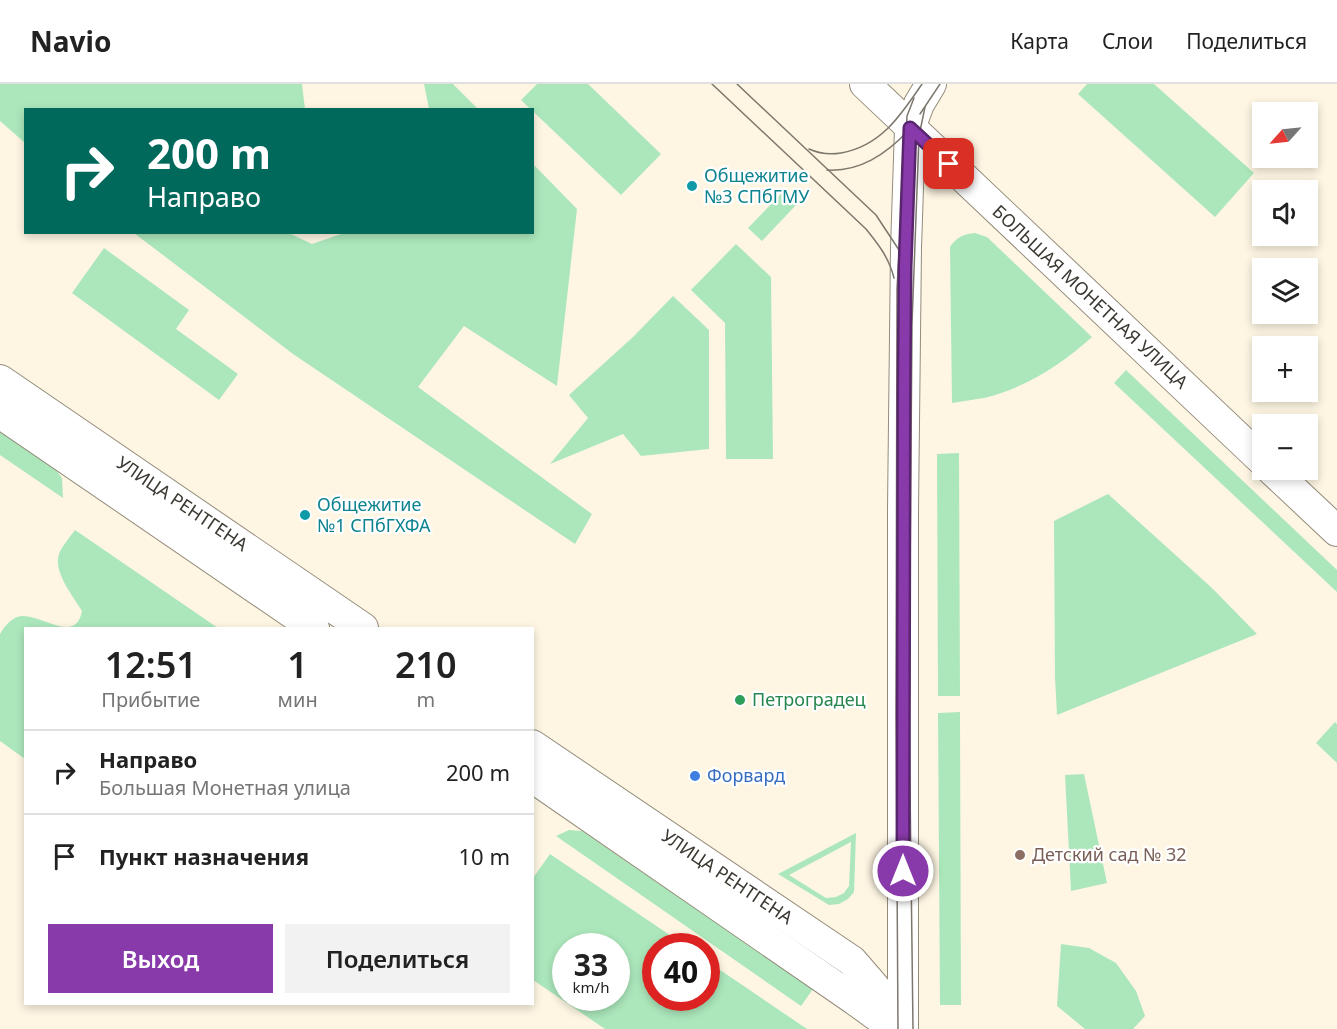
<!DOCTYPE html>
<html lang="ru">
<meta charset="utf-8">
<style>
body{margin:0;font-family:"Noto Sans",sans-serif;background:#f2f2f2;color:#222;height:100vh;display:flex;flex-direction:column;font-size:22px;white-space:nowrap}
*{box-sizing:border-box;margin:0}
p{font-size:20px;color:#767676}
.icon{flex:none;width:33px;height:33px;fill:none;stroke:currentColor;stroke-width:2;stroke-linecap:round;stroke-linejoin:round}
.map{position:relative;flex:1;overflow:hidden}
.details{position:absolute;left:24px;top:543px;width:510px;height:378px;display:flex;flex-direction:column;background:#fff;border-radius:0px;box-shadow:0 3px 9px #0003}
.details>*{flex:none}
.guide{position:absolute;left:24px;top:24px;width:510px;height:126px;border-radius:0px;box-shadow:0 3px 9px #0003;background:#00695c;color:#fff;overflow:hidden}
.needle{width:39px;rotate:243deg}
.controls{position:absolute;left:1252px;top:18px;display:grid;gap:12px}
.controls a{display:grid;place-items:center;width:66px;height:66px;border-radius:0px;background:#fff;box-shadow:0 3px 9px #0003;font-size:30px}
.speed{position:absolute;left:552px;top:849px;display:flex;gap:12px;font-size:30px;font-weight:700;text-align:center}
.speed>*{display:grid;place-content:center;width:78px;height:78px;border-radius:50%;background:#fff;box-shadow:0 3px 9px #0003;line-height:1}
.speed small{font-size:15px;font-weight:400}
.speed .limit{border:9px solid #d22;background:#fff;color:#111}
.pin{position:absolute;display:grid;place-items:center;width:51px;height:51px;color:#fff;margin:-26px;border-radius:12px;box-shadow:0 3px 9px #0006}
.me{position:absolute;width:66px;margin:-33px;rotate:0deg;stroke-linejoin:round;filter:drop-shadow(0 0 4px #0008)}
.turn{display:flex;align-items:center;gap:21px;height:126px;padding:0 24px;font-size:27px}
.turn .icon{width:78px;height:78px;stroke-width:2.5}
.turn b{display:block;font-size:42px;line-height:51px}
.eta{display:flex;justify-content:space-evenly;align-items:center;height:102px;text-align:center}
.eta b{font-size:36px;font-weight:600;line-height:42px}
.primary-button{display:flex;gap:12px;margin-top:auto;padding:12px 24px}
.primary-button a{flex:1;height:69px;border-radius:0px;background:#893aaa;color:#fff;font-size:24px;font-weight:600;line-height:69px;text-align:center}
.primary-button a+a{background:#f2f2f2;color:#222}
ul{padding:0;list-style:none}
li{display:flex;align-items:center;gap:18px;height:84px;padding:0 24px;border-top:2px solid #e0e0e0}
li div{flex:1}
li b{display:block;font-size:22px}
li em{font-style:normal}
header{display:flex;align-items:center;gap:36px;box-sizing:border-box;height:84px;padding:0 30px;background:#fff;border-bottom:2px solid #e0e0e0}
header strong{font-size:28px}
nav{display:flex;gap:33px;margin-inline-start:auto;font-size:21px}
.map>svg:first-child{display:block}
.green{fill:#ace7bb;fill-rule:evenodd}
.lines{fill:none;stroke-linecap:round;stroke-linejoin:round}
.tertiary-casing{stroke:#948c7b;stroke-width:32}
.tertiary{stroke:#fff;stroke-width:30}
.tram{stroke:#7d786d;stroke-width:1.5}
.route-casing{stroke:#59266e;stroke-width:15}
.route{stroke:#893aaa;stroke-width:10}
.culture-dot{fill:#0f9aa8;stroke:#fff;stroke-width:2}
.leisure-dot{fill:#2e9e5b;stroke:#fff;stroke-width:2}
.shop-dot{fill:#3f7fe0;stroke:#fff;stroke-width:2}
.education-dot{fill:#8d6e63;stroke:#fff;stroke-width:2}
.labels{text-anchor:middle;stroke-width:4.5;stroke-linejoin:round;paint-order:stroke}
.culture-label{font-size:18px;fill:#0d838f;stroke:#fff;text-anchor:start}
.street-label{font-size:18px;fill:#3c3932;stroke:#fff}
.leisure-label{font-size:18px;fill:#27864d;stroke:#fff;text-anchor:start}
.shop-label{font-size:18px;fill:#366cbe;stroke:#fff;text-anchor:start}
.education-label{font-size:18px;fill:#785e54;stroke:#fff;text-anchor:start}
</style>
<header>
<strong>Navio</strong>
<nav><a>Карта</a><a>Слои</a><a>Поделиться</a></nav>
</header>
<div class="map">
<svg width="1337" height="945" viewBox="0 0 1337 945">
<rect width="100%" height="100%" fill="#fef6e3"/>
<!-- green -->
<g class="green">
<path d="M0,0h302l3,25 -279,1 -1,33 -25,-22z"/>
<path d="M424,0h29l25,25h-49z"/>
<path d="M537,0h51l73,70 -40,41 -100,-95z"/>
<path d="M1087,0h67l100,89 -39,44 -137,-123z"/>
<path d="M533,80l44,45 -20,177 -93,-60 -46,61 174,127 -17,30 -282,-190 -159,-121h155l23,11 35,-12h185z"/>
<path d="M783,108l13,13 -34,36 -14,-13z"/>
<path d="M975,149l12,4 105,100c-31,28 -67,51 -108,61 -11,2 -21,3 -32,5l-2,-156c7,-10 13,-13 25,-14z"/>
<path d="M736,160l35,33 2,182h-47l-1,-136 -34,-33z"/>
<path d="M104,164l85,62 -13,19 62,45 -19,26 -147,-107z"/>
<path d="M673,212l36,34v119l-68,7 -18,-22 -73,30 38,-46 -19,-23 64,-58z"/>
<path d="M1126,286l211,200v22l-223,-209z"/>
<path d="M0,348l56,38 6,8 1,20 -63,-43z"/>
<path d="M959,369l1,243h-22l-1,-242z"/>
<path d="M1108,410l104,94 45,46 -200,81 -2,-38 -1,-156z"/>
<path d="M75,446l143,98h-192l-1,131 -25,-18v-107c4,-7 10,-14 17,-17 21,-7 58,30 65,-6 -9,-15 -29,-39 -23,-57 3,-8 11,-17 16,-24z"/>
<path d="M960,628l1,293h-21l-2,-292z"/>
<path d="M1335,638l2,2v39l-21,-20z"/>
<path d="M1084,690l23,109 -36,8 -6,-116z"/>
<path d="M569,746l13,1 231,158 -12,17 -245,-170z"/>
<path d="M856,749l-2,59 -6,7 -9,5 -10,1 -51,-31zM851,758l-2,44 -5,7 -8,4 -10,1 -37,-23z"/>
<path d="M550,770l136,92h-30v52h50l1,-37 100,68h-202l-72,-49v-102zM566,862h50v52h-50z"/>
<path d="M1061,860l28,4 27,15 20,28 9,25 -12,13h-48l-28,-23z"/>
</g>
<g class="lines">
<!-- tertiary casing -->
<g class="tertiary-casing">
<g id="tertiary">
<path d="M865,0l398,377"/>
<path d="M0,296l363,248"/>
<path d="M0,329l314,215"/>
<path d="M1272,386l65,61"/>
<path d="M532,661l320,216c18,21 39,42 49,68"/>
<path d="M532,693l323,223 40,29"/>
<path d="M903,945v-520l3,-261 4,-120 9,-24 12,-20"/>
</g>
</g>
<!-- tertiary -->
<use href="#tertiary" class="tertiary"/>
<!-- tram -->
<g class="tram">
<path d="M712,0l154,145c13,16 23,29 28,49"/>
<path d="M737,0l139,131 23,35"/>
<path d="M920,30l20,-30"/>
<path d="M809,65c11,5 20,6 32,4 40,-7 60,-38 81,-69"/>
<path d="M827,86c33,2 59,-16 81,-39"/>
<path d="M898,945l-2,-316 1,-424 10,-173 7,-18"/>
<path d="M913,945l-4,-323 3,-382 7,-188 6,-29"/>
</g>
</g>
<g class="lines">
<!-- route casing -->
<g class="route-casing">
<path id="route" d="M903,787l1,-473 1,-131 5,-139 39,36"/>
</g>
<!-- route -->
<use href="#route" class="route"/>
</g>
<!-- markers -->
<g class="culture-dot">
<circle cx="692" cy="102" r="6"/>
<circle cx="305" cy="431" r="6"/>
</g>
<circle class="leisure-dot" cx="740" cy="616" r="6"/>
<circle class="shop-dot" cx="695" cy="692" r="6"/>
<circle class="education-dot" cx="1020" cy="771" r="6"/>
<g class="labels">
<!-- culture labels -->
<g class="culture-label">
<text x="704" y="98">Общежитие<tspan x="704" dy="21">№3 СПбГМУ</tspan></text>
<text x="317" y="427">Общежитие<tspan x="317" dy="21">№1 СПбГХФА</tspan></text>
</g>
<!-- street labels -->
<g class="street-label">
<text transform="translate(1090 213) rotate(43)" y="6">БОЛЬШАЯ МОНЕТНАЯ УЛИЦА</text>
<text transform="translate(182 420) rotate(34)" y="6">УЛИЦА РЕНТГЕНА</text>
<text transform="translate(727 793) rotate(34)" y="6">УЛИЦА РЕНТГЕНА</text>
</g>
<!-- leisure labels -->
<g class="leisure-label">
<text x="752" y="622">Петроградец</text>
</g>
<!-- shop labels -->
<g class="shop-label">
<text x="707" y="698">Форвард</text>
</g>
<!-- education labels -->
<g class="education-label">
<text x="1032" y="777">Детский сад № 32</text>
</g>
</g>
</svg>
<div class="controls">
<a><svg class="needle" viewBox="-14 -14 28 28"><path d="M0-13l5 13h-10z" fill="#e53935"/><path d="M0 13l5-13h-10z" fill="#767676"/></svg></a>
<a><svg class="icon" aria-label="sound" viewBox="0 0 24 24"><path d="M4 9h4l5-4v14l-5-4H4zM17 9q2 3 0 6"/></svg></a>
<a><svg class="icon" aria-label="layers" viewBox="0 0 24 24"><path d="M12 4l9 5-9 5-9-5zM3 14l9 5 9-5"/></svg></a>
<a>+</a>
<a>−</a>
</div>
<div class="speed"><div>33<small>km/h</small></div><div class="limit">40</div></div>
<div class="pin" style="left:949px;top:80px;background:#d93025"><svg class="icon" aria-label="arrive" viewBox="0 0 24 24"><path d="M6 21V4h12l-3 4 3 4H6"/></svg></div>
<svg class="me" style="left:903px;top:787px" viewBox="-20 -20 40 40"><circle r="17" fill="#893aaa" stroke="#fff" stroke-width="3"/><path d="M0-11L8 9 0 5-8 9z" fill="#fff"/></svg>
<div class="guide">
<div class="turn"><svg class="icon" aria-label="right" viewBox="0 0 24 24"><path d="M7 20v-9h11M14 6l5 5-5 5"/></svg><div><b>200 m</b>Направо</div></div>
</div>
<section class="details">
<div class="eta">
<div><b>12:51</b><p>Прибытие</p></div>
<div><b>1</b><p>мин</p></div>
<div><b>210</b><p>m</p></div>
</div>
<ul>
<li><svg class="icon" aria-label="right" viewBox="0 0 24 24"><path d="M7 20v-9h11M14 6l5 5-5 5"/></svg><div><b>Направо</b><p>Большая Монетная улица</p></div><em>200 m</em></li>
<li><svg class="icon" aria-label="arrive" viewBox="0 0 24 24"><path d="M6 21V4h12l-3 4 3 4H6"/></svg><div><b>Пункт назначения</b></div><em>10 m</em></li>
</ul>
<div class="primary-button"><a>Выход</a><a>Поделиться</a></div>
</section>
</div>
